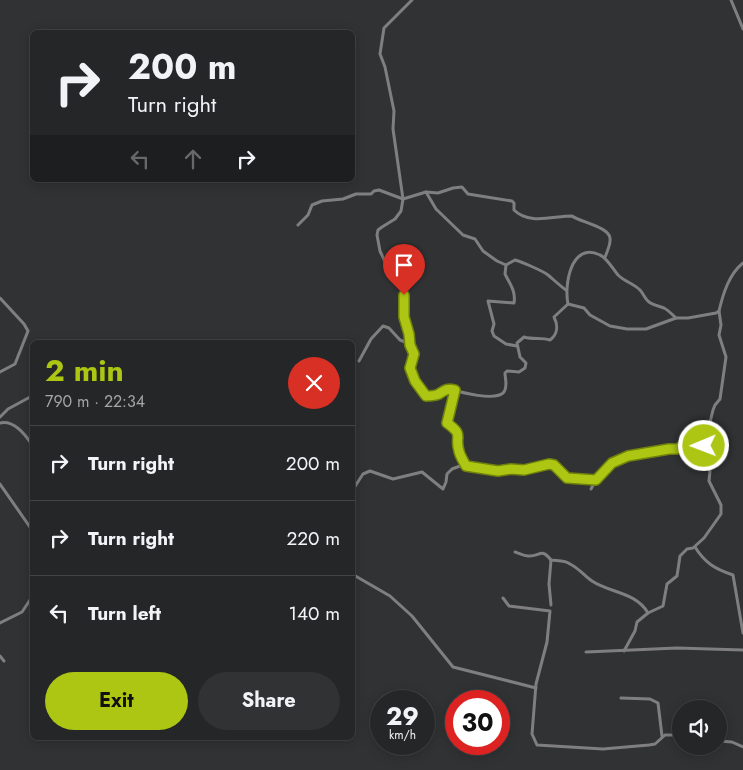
<!DOCTYPE html>
<meta charset="utf-8">
<style>
body{margin:0;font-family:Jost,sans-serif;background:#313233;color:#f1f3f6;height:100vh;display:flex;flex-direction:column;font-size:19px;white-space:nowrap}
*{box-sizing:border-box;margin:0}
p{font-size:16px;color:#a3a5a7}
.icon{flex:none;width:28px;height:28px;fill:none;stroke:currentColor;stroke-width:2;stroke-linecap:round;stroke-linejoin:round}
.map{position:relative;flex:1;overflow:hidden}
.sheet{position:absolute;left:30px;top:340px;width:325px;height:400px;display:flex;flex-direction:column;background:#252627;border-radius:8px;box-shadow:0 2px 12px #0003,0 0 0 1px #424344}
.sheet>*{flex:none}
.top-card{position:absolute;left:30px;top:30px;width:325px;height:152px;border-radius:8px;box-shadow:0 2px 12px #0003,0 0 0 1px #424344;background:#252627;color:#f1f3f6;overflow:hidden}
.controls{position:absolute;left:672px;top:700px;display:grid;gap:10px}
.controls a{display:grid;place-items:center;width:55px;height:55px;border-radius:50%;background:#252627;box-shadow:0 2px 12px #0003,0 0 0 1px #424344;font-size:25px}
.speed{position:absolute;left:370px;top:690px;display:flex;gap:10px;font-size:25px;font-weight:700;text-align:center}
.speed>*{display:grid;place-content:center;width:65px;height:65px;border-radius:50%;background:#252627;box-shadow:0 2px 12px #0003,0 0 0 1px #424344;line-height:1}
.speed small{font-size:12px;font-weight:400}
.speed .limit{border:8px solid #d22;background:#fff;color:#111}
.pin{position:absolute;display:grid;place-items:center;width:42px;height:42px;color:#fff;margin:-51px -21px;border-radius:50% 50% 50% 0;rotate:-45deg;box-shadow:0 0 5px #0007}
.pin .icon{rotate:45deg}
.me{position:absolute;width:55px;margin:-28px;rotate:269deg;stroke-linejoin:round;filter:drop-shadow(0 0 4px #0008)}
.turn{display:flex;align-items:center;gap:18px;height:105px;padding:0 15px;font-size:22px}
.turn .icon{width:65px;height:65px;stroke-width:2.5}
.turn b{display:block;font-size:35px;line-height:42px}
.lanes{display:flex;align-items:center;height:48px;padding:0 15px;background:#0003;justify-content:center;gap:25px;direction:ltr}
.lanes .off{opacity:.35}
.round{display:grid;place-items:center;flex:none;width:52px;height:52px;border-radius:26px;background:#313233}
.summary{display:flex;align-items:center;justify-content:space-between;height:85px;padding:0 15px}
h1{font-size:30px;font-weight:700;line-height:38px;color:#acc613}
.primary-button{display:flex;gap:10px;margin-top:auto;padding:10px 15px}
.primary-button a{flex:1;height:58px;border-radius:30px;background:#acc613;color:#111;font-size:20px;font-weight:700;line-height:58px;text-align:center}
.primary-button a+a{background:#313233;color:#f1f3f6}
ul{padding:0;list-style:none}
li{display:flex;align-items:center;gap:15px;height:75px;padding:0 15px;border-top:1px solid #424344}
li div{flex:1}
li b{display:block;font-size:19px}
li em{font-style:normal}
.map>svg:first-child{display:block}
.lines{fill:none;stroke-linecap:round;stroke-linejoin:round}
.minor{stroke:#7f7f80;stroke-width:3}
.route-casing{stroke:#70810c;stroke-width:12}
.route{stroke:#acc613;stroke-width:9}
</style>
<div class="map">
<svg width="743" height="770" viewBox="0 0 743 770">
<rect width="100%" height="100%" fill="#313234"/>
<g class="lines">
<!-- minor -->
<g class="minor">
<path d="M412,0l-28,28 -4,26 5,13 9,44 -1,18 10,70 -2,12 -6,8 -13,8 -4,3 -1,5 3,16 7,15 15,22 2,29 5,17 1,11 4,9 -4,14 5,13 11,15 11,-1 8,-5 5,-1c10,3 46,13 54,3 4,-6 1,-13 1,-19l2,-2 12,1 6,-4 1,-5 -6,-6 -3,-14 7,-6c10,3 17,0 26,3 8,-6 8,-15 4,-23l14,-13 16,4 6,7 20,11 17,3h19l30,-11h12l28,-5 3,-2c4,-17 10,-37 24,-48"/>
<path d="M731,0l12,29"/>
<path d="M426,192l10,17 27,26 12,4 8,12 14,10 9,4"/>
<path d="M298,225l10,-10 4,-10 10,-4 21,-2 13,-5h15l3,-3 5,-1 24,9 23,-7 12,1 15,-5 9,-1 6,7 44,7 2,2v7c15,15 39,6 58,6 8,6 37,11 38,22 1,6 -3,14 -5,19"/>
<path d="M568,304c-4,-19 3,-63 32,-49 7,3 13,14 18,20 7,7 15,8 22,15 3,3 5,9 9,12 4,3 10,4 15,6 4,2 8,6 12,10"/>
<path d="M517,346l-11,-2 -12,-8 -2,-5 2,-7 -6,-23 26,2c2,-12 -4,-19 -9,-29l1,-9 9,-5c7,2 28,11 33,15 6,5 11,10 18,15"/>
<path d="M359,361l12,-22 12,-13 6,2 11,12 10,4"/>
<path d="M0,372l15,-8 13,-33 -4,-7 -24,-26"/>
<path d="M455,390l-8,33c18,13 7,12 12,28 1,5 5,11 7,16"/>
<path d="M0,417l8,-8 24,-13"/>
<path d="M0,423c14,-3 25,11 32,22"/>
<path d="M0,484l32,46"/>
<path d="M591,489l5,-9 16,-17 16,-7 41,-7h8l9,-5 18,3"/>
<path d="M352,491l11,-17 7,-3 23,8 29,-7 21,17 3,-7 1,-8 5,-5 8,-3 38,5 13,-2 13,1 25,-6 5,1 13,13 29,2"/>
<path d="M695,547c10,16 20,22 38,28l10,58"/>
<path d="M515,552c4,1 8,4 13,4 12,1 13,-9 23,4 6,1 14,0 19,4 9,4 14,12 22,17 18,12 44,11 56,32"/>
<path d="M352,574l38,22 22,20 41,51 83,21"/>
<path d="M503,598l6,8 41,5 -3,31 -11,42 -4,50 5,11 66,4 46,-4 6,-1 10,-9h16"/>
<path d="M551,605l-2,-21 2,-24"/>
<path d="M0,623l22,-11 10,-15"/>
<path d="M624,651l11,-20 2,-9 11,-9 15,-7 4,-22 10,-8 3,-20 7,-7 6,-1 11,-10 17,-24v-9l-12,-24 1,-10 -4,-5 -2,-19 9,-37 2,-5 5,-6 6,-42 -7,-22 2,-10 -2,-14"/>
<path d="M586,652l91,-4 66,2"/>
<path d="M0,656l4,5"/>
<path d="M621,698l29,1 8,4 4,33"/>
<path d="M719,741l13,1 11,5"/>
</g>
</g>
<g class="lines">
<!-- route casing -->
<g class="route-casing">
<path id="route" d="M404,295v22l5,17 1,11 4,9 -4,14 5,13 11,15c4,0 9,0 13,-2 6,-4 8,-6 16,-4l-8,33c18,13 7,12 12,28 1,5 5,11 7,15l32,5 13,-2 13,1 25,-6 5,1 13,13 29,2 16,-17 16,-7 41,-7h8l9,-5 18,2"/>
</g>
<!-- route -->
<use href="#route" class="route"/>
</g>
</svg>
<div class="controls">
<a><svg class="icon" aria-label="sound" viewBox="0 0 24 24"><path d="M4 9h4l5-4v14l-5-4H4zM17 9q2 3 0 6"/></svg></a>
</div>
<div class="speed"><div>29<small>km/h</small></div><div class="limit">30</div></div>
<div class="pin" style="left:404px;top:295px;background:#d93025"><svg class="icon" aria-label="arrive" viewBox="0 0 24 24"><path d="M6 21V4h12l-3 4 3 4H6"/></svg></div>
<svg class="me" style="left:704px;top:446px" viewBox="-20 -20 40 40"><circle r="17" fill="#acc613" stroke="#fff" stroke-width="3"/><path d="M0-11L8 9 0 5-8 9z" fill="#fff"/></svg>
<div class="top-card">
<div class="turn"><svg class="icon" aria-label="right" viewBox="0 0 24 24"><path d="M7 20v-9h11M14 6l5 5-5 5"/></svg><div><b>200 m</b>Turn right</div></div>
<div class="lanes"><svg class="icon off" aria-label="left" viewBox="0 0 24 24"><path d="M17 20v-9H6M10 6l-5 5 5 5"/></svg><svg class="icon off" aria-label="ahead" viewBox="0 0 24 24"><path d="M12 20V5M6 11l6-6 6 6"/></svg><svg class="icon" aria-label="right" viewBox="0 0 24 24"><path d="M7 20v-9h11M14 6l5 5-5 5"/></svg></div>
</div>
<section class="sheet">
<div class="summary"><div><h1>2 min</h1><p>790 m · 22:34</p></div><a class="round" style="background:#d93025;color:#fff"><svg class="icon" aria-label="close" viewBox="0 0 24 24"><path d="M6 6l12 12M18 6L6 18"/></svg></a></div>
<ul>
<li><svg class="icon" aria-label="right" viewBox="0 0 24 24"><path d="M7 20v-9h11M14 6l5 5-5 5"/></svg><div><b>Turn right</b></div><em>200 m</em></li>
<li><svg class="icon" aria-label="right" viewBox="0 0 24 24"><path d="M7 20v-9h11M14 6l5 5-5 5"/></svg><div><b>Turn right</b></div><em>220 m</em></li>
<li><svg class="icon" aria-label="left" viewBox="0 0 24 24"><path d="M17 20v-9H6M10 6l-5 5 5 5"/></svg><div><b>Turn left</b></div><em>140 m</em></li>
</ul>
<div class="primary-button"><a>Exit</a><a>Share</a></div>
</section>
</div>
